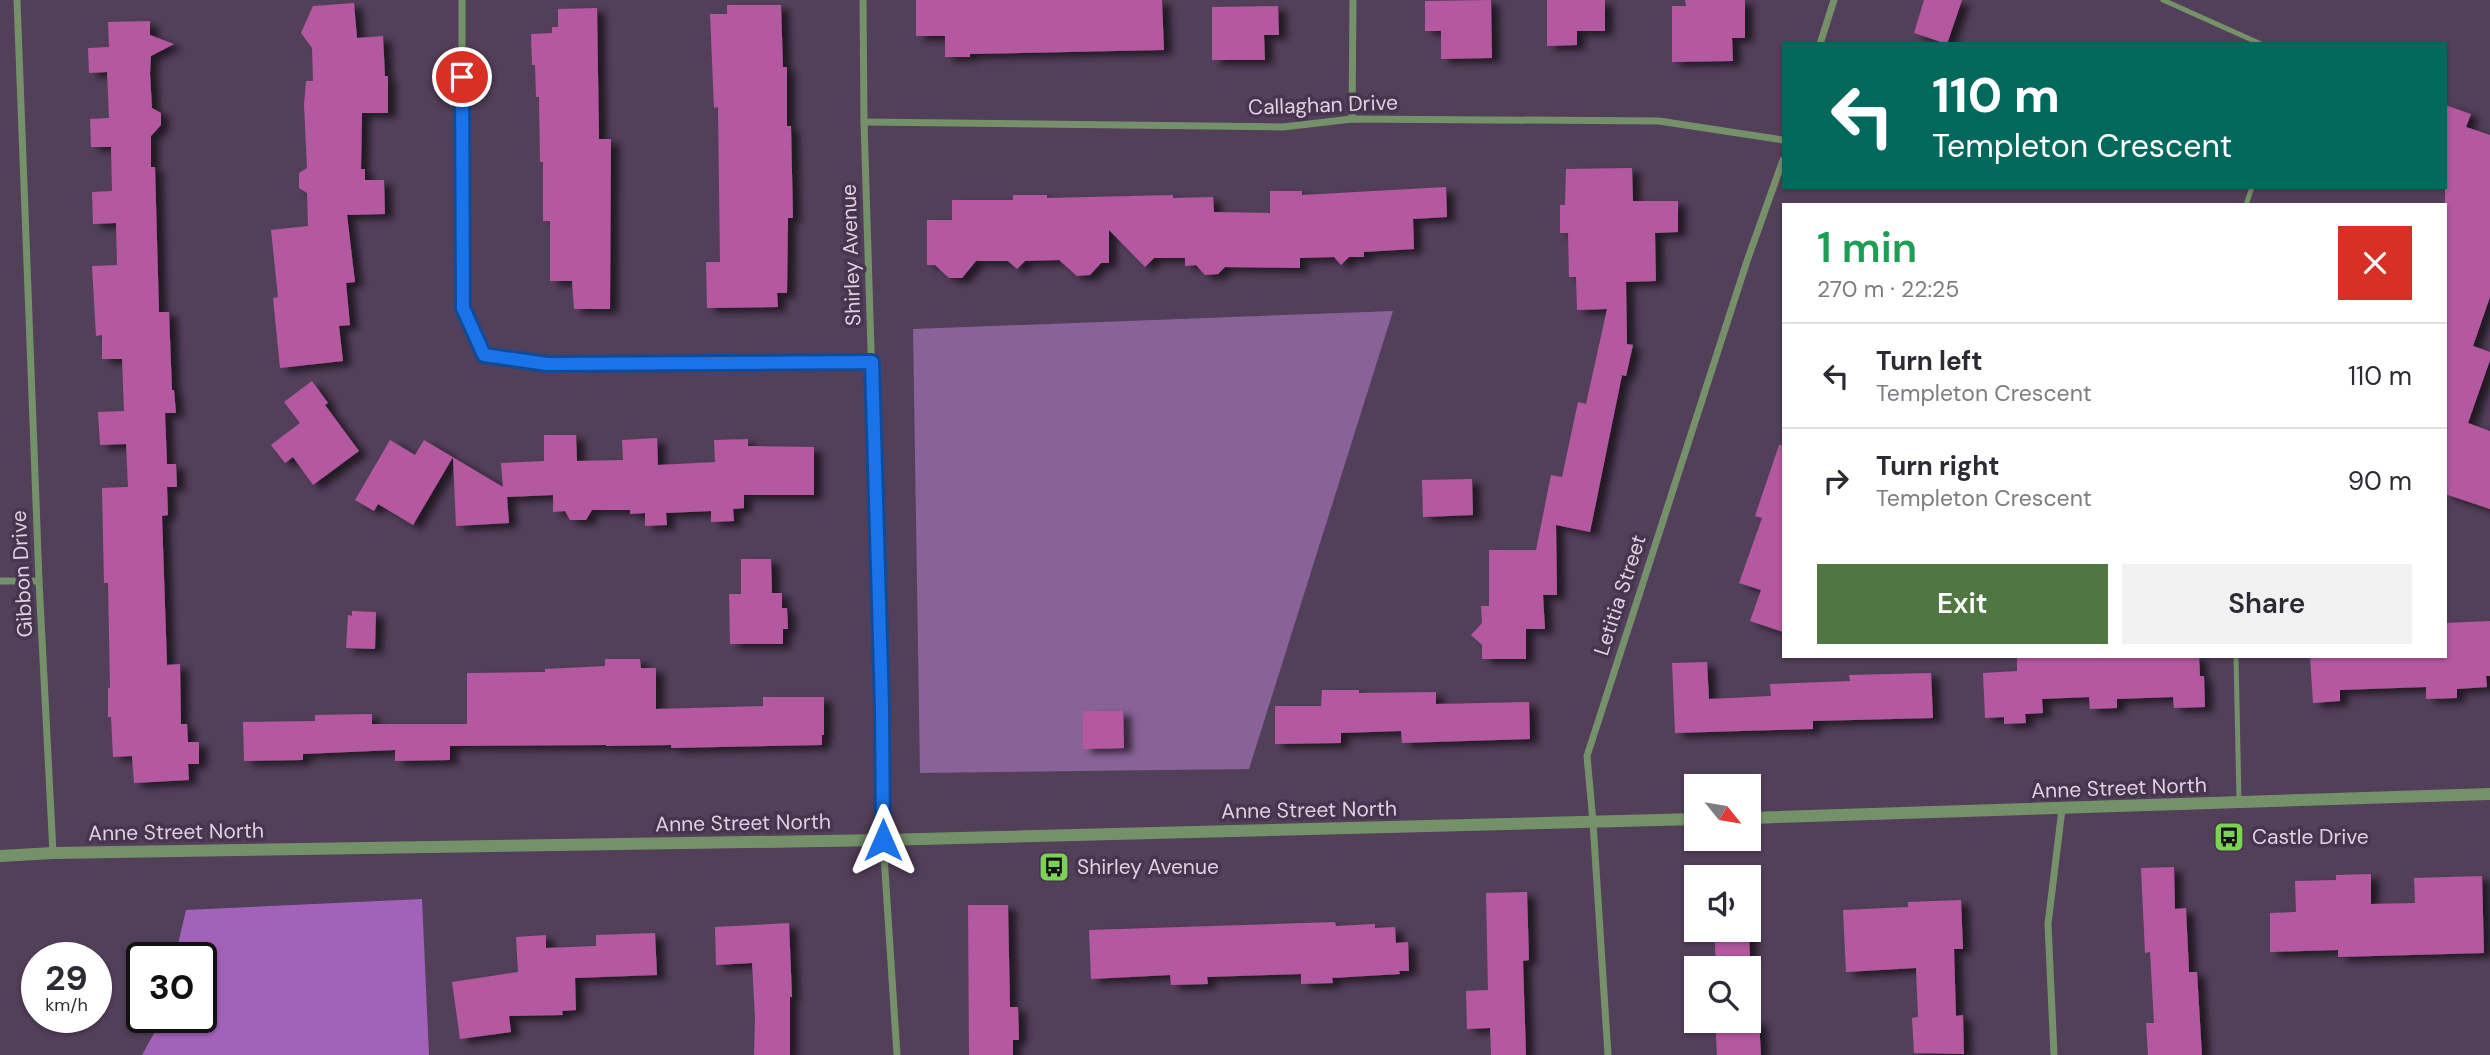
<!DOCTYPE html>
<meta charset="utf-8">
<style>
body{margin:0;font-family:"DM Sans",sans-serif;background:#f2f2f3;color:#2b2b33;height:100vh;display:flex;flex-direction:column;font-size:26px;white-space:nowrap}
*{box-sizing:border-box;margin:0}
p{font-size:23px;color:#7c7c81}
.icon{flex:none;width:38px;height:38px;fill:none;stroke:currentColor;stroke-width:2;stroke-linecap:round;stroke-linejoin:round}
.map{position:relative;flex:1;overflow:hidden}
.details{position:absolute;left:1782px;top:203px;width:665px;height:455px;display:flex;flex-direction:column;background:#fff;border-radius:0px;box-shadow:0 2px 5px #0004}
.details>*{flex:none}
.top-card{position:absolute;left:1782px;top:42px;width:665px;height:147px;border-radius:0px;box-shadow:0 2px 5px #0004;background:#00695c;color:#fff;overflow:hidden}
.needle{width:46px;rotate:120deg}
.controls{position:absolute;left:1684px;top:774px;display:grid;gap:14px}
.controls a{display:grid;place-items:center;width:77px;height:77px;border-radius:0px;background:#fff;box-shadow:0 2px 5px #0004;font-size:35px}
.speed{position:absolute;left:21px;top:942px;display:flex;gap:14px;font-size:35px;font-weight:700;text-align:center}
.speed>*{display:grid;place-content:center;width:91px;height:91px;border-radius:50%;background:#fff;box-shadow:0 2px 5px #0004;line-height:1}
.speed small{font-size:18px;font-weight:400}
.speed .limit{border:4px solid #111;border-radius:10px;background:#fff;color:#111}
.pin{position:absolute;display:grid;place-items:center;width:60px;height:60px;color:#fff;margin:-30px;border:4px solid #fff;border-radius:50%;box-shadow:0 2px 7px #0007}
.me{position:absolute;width:77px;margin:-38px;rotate:0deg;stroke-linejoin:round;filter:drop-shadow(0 0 5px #0008)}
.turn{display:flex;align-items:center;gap:24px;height:147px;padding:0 35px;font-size:32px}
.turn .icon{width:91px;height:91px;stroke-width:2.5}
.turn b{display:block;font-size:49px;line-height:60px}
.round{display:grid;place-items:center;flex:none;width:74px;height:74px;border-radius:0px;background:#f2f2f3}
.headline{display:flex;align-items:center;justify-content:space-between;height:119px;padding:0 35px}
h1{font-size:42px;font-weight:600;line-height:52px;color:#1e9e55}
.action{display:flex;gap:14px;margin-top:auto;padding:14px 35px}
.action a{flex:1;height:80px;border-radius:0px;background:#507642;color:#fff;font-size:28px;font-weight:600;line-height:80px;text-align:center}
.action a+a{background:#f2f2f3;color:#2b2b33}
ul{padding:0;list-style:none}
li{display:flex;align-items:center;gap:21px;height:105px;padding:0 35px;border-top:2px solid #e1e1e2}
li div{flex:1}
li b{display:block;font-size:26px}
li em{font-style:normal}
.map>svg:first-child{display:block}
.green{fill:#896297}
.forest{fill:#a362ba}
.building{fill:#b4599f;filter:url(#shadow)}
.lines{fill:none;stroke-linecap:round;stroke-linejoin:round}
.service{stroke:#75916a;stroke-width:5}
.minor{stroke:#75916a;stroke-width:7}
.tertiary{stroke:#75916a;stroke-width:12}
.route-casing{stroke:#114b97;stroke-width:18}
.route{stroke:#1a73e8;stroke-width:12}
.labels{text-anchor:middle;stroke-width:7;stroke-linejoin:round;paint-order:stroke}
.street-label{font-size:21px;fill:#ded2e2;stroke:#47344e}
.poi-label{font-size:21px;fill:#ded2e2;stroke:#47344e;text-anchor:start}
</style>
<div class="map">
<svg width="2490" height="1055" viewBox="0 0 2490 1055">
<defs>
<filter id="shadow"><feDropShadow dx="8" dy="4.5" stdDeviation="3.5" flood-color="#0009"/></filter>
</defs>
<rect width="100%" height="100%" fill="#523f59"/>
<!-- green -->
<path class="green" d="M1393,311l-144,458 -329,4 -7,-444z"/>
<!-- forest -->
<path class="forest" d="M422,899l7,156h-287l21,-38h38v-60h-26l11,-47z"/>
<!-- building -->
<g class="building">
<path d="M916,0h246l2,50 -194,4v3h-25v-21h-29z"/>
<path d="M1491,0l1,58 -51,1v-28h-16v-30z"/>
<path d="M1547,0h58v31h-28v14l-30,1z"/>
<path d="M1685,0h60v38h-13l1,23 -61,1v-56h14z"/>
<path d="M1924,0h38l-15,44 -33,-11z"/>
<path d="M354,3l3,35 26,-2 2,40h3v37h-26l-1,56h4v11h19l1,34 -38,1 8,67 -9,1 4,42 -11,1 4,35 -63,7 -7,-70 5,-1 -7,-67 37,-4 -1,-33 -8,-5v-15l8,-5 -3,-63 2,-24h7l-1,-33 -11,-15 12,-27z"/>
<path d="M727,5h54l2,62h4v59h4l2,92h-5l-1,75h-10l1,14 -71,1 -1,-46h14l-2,-155 -4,1 -4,-94h17z"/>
<path d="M1278,6l1,29h-15l1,25h-53v-53z"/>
<path d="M597,8l2,131h12l-1,170h-36l-2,-28h-22v-60h-7v-59h-3l-1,-65h-3l-1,-32h-3l-1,-31 21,-1v-6h6v-18z"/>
<path d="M150,21v14l24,9 -23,12 -1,17 2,35 9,5v12l-10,11v31h4l4,145h10l3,78h2l2,23h-11l2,51h9l1,23h-10l1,28 -6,1 5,149 13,-1 1,60h6l1,18h11v22h-11l1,16 -55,3 -2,-27 -19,1 -2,-40h-3v-29h2l-2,-105h-4l-2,-95 26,-1 -2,-43 -26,1 -2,-33 26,-1 -2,-52h-20v-24l-6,1 -4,-70 25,-1 -1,-42 -23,1 -1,-32 20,-1 -1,-44h-20l-1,-28 19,-1 -2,-46 -18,1 -1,-25 21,-1 -1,-25z"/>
<path d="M2445,105l26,9 -5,13 24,8v162l-17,49 17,6v8l-22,63 22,8v78l-45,-15z"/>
<path d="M1632,168l1,33h45v31l-23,1 1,48 -30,1 1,62 6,1 -7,31 -4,-1 -32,157 -34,-7 1,70h-14l2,34h-19v30h-44v-14l-11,-10 11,-12 -1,-17h8v-56h47l15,-75 11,2 16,-75 8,2 21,-95 -30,1 -1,-33h-7l-1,-44h-8v-28h5l1,-36z"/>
<path d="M1446,187l1,30 -34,2 1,30 -50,3v5h-15l-8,8 -7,-8 -34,1v10l-75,-1 -7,7 -13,1 -9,-10 -11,1v-8h-31l-9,9 -36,-37v33h-8l-11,12 -13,1 -18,-16 -34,1 -8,8 -9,-8h-32l-14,17h-13l-14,-13h-8v-45h25v-20h61v-5h34v3l126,-3v3l40,-1 1,15 56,1v-22h32v4z"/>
<path d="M312,381l16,22 -3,2 34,46 -46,34 -20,-28 -8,6 -14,-18 29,-22 -16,-21z"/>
<path d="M544,435h32l1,26 46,-1 -1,-20 35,-2 1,27 57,-3 -1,-22 34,-1v7l66,1v48h-70v13l-11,1 1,12 -23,1v-11l-45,2 1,12 -22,1v-13l-15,1v-4h-38l-6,10h-16l-5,-9 -12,1v-17l-46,2 2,26 -53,3 -3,-69 -40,68 -35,-21 -4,7 -19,-11 35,-60 25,15 9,-15 79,47 -2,-24 43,-2z"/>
<path d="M1779,445h4v187l-33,-11 11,-31 -22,-7 23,-65 -7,-2z"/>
<path d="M1472,479l1,36 -50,2 -1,-37z"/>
<path d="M741,559h30l1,34h10v15h5l1,21h-5v15h-53l-1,-50h12z"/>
<path d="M352,611l24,1 -1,37 -29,-1 2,-33 4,1z"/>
<path d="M2490,621v55h-4l1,11 -30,2v9l-31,1v-12l-86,3v11l-27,2 -3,-47h135v-33z"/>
<path d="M2017,656h182l1,20h4l1,31 -31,1 -1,-11 -56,2v9l-27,1 -1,-12 -47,2 1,14 -18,1 1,9 -22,1v-7l-19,1 -2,-45 34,-2z"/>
<path d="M605,659h35l1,9h15v41l107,-3v-9h61v38h-2v10l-151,3v-3l-65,1v-1l-156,1v14l-55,1v-11l-92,4v6l-59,1 -1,-39 72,-1v-6l57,-1v10h95v-51l78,-1v-3l60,-3z"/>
<path d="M1707,662l2,37 62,-3 -1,-12 80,-3 -1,-6 82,-2 2,45 -120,3v8l-138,4 -3,-70z"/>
<path d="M1322,690h37v3l77,-1v12l93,-2 1,37 -128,4 -1,-12 -60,2v10l-66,1v-38h46z"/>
<path d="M1083,711h40l1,37 -41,1z"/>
<path d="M2174,867l1,42 11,-1 3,64h8l5,83h-54l-2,-32h8l-4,-71 -5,1 -4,-85z"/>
<path d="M2371,874v30l44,-1 -1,-25 68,-2 2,77 -146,4v-7l-68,2v-39l26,-1 -1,-31 41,-1v-5z"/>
<path d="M1527,892l2,68 -6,1 3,94h-35l-1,-27 -23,1 -1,-38 22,-1 -2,-97z"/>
<path d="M1961,900l2,49h-9l2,67 7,-1 1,39 -50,-1 -2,-35 6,-1 -2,-49 -70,4 -3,-62 65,-3v-5z"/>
<path d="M968,905h40l2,102h8l1,33h-6v15h-44z"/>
<path d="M1335,922l1,4 39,-2v4l20,-1 1,16 12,-1 1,29h-10l1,3 -68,4 1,5 -32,1v-10l-94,3 1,7 -37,1 -1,-10 -79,4 -2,-49z"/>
<path d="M789,923l3,74h-2v58h-36l1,-37 -3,-55 -36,2 -1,-38z"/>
<path d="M1714,929h35l1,33 -34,2z"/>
<path d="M655,933l2,42 -82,3 1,32 -14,1 1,4 -54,1 2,16 -51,7 -8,-57 66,-10 -2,-35 30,-2v13l50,-2v-11z"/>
<path d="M1715,1020h44l2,35h-44z"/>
</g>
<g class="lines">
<!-- service -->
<g class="service">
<path d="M2163,0l98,44"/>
<path d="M2246,205l6,-18"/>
<path d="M2236,656l3,144"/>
</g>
<!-- minor -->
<g class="minor">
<path d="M17,0l22,581 14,272"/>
<path d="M462,0v308l21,47 64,9 325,-2"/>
<path d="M863,0l1,122 18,585 1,133 14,215"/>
<path d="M1820,44l14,-44"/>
<path d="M1352,119l1,-119"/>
<path d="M864,122l419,5 69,-8 307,2 124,19"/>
<path d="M0,581h39"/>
<path d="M1608,1055l-15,-233 -6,-66 160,-495 36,-101"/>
<path d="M2054,1055l-6,-131 14,-115"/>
</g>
<!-- tertiary -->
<g class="tertiary">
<path d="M1748,818l742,-24"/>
<path d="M0,856l53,-3 830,-13 813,-21"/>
</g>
</g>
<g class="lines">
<!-- route casing -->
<g class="route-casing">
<path id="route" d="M462,77l1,231 21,47 63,9 325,-2 10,345 1,133"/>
</g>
<!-- route -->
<use href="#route" class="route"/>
</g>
<!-- icons -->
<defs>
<g id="bus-square" transform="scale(1.575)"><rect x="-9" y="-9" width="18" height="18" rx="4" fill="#7dd154" stroke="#47344e"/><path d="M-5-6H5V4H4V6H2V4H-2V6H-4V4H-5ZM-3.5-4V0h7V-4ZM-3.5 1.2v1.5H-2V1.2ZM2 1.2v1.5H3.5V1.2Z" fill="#111"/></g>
</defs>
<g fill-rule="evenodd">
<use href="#bus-square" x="2229" y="837"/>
<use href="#bus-square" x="1054" y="867"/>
</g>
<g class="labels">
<!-- street labels -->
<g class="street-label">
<text transform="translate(1323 105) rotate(-2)" y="7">Callaghan Drive</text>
<text transform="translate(851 255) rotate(-92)" y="7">Shirley Avenue</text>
<text transform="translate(22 574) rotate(-93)" y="7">Gibbon Drive</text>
<text transform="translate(1620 595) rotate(-72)" y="7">Letitia Street</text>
<text transform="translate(2119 788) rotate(-2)" y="7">Anne Street North</text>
<text transform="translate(1309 810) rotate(-1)" y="7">Anne Street North</text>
<text transform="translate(743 823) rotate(-1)" y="7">Anne Street North</text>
<text transform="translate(176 832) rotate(-1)" y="7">Anne Street North</text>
</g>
<!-- poi labels -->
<g class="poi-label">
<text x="2252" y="844">Castle Drive</text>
<text x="1077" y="874">Shirley Avenue</text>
</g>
</g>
</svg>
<div class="controls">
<a><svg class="needle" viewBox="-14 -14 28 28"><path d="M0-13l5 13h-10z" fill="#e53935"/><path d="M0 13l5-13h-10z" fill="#7c7c81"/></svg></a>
<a><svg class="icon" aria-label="sound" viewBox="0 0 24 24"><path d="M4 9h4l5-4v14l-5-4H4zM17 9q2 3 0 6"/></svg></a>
<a><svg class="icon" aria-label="search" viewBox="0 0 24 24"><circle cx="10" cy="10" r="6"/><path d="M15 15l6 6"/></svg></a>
</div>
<div class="speed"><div>29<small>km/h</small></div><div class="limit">30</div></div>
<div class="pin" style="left:462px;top:77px;background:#d93025"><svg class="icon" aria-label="arrive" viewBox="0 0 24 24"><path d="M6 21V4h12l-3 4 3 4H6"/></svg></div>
<svg class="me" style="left:883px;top:840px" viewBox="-20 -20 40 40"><path d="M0-17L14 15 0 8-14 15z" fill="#1a73e8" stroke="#fff" stroke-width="4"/></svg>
<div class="top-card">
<div class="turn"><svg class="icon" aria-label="left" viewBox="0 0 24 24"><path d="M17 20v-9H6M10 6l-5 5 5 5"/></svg><div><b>110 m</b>Templeton Crescent</div></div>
</div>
<section class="details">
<div class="headline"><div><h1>1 min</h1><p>270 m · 22:25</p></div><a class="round" style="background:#d93025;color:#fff"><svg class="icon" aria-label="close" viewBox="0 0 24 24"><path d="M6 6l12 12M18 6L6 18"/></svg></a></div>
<ul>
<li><svg class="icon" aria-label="left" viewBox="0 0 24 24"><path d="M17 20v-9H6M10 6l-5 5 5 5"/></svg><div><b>Turn left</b><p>Templeton Crescent</p></div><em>110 m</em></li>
<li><svg class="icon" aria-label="right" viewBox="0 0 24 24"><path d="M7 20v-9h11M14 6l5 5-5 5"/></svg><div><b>Turn right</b><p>Templeton Crescent</p></div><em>90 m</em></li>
</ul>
<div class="action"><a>Exit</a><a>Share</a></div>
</section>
</div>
